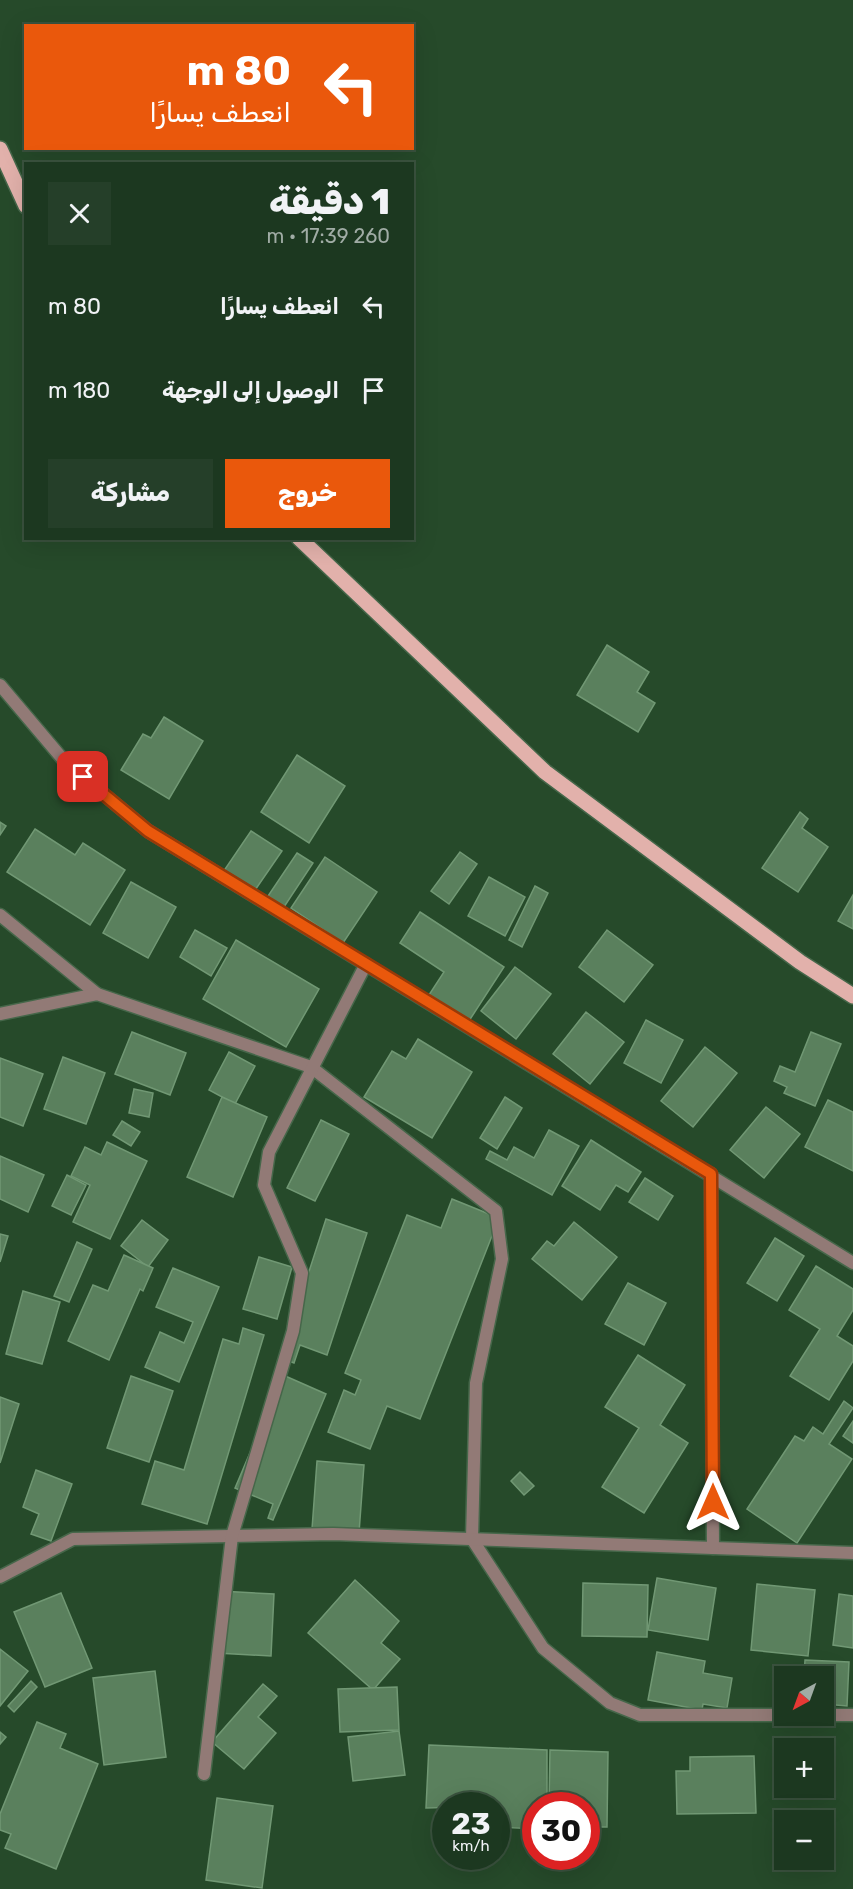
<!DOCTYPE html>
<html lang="ar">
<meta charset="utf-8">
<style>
body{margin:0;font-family:Rubik,"Noto Naskh Arabic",sans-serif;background:#253f29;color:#f1f3f6;direction:rtl;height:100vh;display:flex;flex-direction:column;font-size:22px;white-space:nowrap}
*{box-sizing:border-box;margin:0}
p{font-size:20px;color:#a0aca5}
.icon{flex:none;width:33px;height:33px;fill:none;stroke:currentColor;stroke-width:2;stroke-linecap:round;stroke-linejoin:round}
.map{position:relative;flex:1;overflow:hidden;direction:ltr}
.panel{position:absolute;left:24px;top:162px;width:390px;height:378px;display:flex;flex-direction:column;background:#1c3820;border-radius:0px;box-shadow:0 6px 24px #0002,0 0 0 2px #3a523e;direction:rtl}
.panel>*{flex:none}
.banner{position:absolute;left:24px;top:24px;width:390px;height:126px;border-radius:0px;box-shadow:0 6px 24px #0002,0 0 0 2px #3a523e;direction:rtl;background:#ea580c;color:#fff;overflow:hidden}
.needle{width:39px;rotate:221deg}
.buttons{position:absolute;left:774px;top:1666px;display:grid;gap:12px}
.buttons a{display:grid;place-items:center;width:60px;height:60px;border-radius:0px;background:#1c3820;box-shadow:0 6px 24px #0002,0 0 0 2px #3a523e;font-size:30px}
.speed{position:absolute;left:432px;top:1792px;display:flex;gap:12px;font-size:30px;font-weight:700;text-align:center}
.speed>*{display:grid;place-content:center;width:78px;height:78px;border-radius:50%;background:#1c3820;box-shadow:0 6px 24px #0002,0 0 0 2px #3a523e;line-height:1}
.speed small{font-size:15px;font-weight:400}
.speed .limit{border:9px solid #d22;background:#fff;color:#111}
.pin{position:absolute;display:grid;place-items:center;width:51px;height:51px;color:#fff;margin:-26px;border-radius:12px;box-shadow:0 3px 9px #0006}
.me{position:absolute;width:66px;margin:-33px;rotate:0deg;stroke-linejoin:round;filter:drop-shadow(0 0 4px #0008)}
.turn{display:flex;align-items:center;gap:21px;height:126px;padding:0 24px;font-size:27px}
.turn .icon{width:78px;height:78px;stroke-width:2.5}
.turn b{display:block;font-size:42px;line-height:51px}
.round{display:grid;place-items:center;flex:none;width:63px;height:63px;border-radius:0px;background:#253f29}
.head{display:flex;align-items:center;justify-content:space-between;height:102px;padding:0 24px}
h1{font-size:36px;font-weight:800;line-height:45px}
.action{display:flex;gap:12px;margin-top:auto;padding:12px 24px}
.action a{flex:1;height:69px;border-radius:0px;background:#ea580c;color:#fff;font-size:24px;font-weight:800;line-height:69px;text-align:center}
.action a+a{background:#253f29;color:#f1f3f6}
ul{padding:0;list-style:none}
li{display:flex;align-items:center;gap:18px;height:84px;padding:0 24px}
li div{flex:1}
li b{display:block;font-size:22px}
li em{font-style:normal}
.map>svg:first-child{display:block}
.building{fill:#5a805d;stroke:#719874;stroke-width:1.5}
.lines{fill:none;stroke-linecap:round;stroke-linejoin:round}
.street-casing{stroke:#46674a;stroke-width:15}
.primary-casing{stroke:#46674a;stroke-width:18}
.street{stroke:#927a76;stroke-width:12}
.primary{stroke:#e2b1ab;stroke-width:15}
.route-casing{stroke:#983908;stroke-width:15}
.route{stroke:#ea580c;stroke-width:10}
</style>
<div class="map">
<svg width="853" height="1889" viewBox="0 0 853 1889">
<rect width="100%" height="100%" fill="#264a2a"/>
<!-- building -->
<g class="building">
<path d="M607,645l42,27 -12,20 18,11 -17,29 -61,-37z"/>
<path d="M164,717l39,24 -34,58 -48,-29 22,-36 8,4z"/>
<path d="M297,755l48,31 -36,57 -48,-31z"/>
<path d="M800,812l8,7 -6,9 26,19 -30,45 -36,-24z"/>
<path d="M0,822l6,4 -6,9z"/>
<path d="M35,829l40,26 8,-12 42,27 -35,55 -83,-53z"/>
<path d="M251,831l31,20 -31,45 -30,-21z"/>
<path d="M460,852l17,12 -28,40 -18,-13z"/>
<path d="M297,853l16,10 -29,44 -16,-11z"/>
<path d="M325,857l52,35 -34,51 -52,-35z"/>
<path d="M489,877l36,20 -20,39 -37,-20z"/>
<path d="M131,882l45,25 -28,51 -45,-25z"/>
<path d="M535,886l13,7 -26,54 -13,-7z"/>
<path d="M853,895v34l-15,-8z"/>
<path d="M420,912l84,55 -37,57 -40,-26 17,-26 -44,-29z"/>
<path d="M195,930l32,18 -16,28 -31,-19z"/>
<path d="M607,930l46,35 -29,37 -45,-35z"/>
<path d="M236,940l83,49 -33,58 -83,-48z"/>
<path d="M515,967l36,27 -35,45 -35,-28z"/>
<path d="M586,1012l38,30 -34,42 -37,-30z"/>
<path d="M646,1020l37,20 -22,43 -37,-20z"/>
<path d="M132,1032l54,21 -16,42 -55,-21z"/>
<path d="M811,1032l30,12 -26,62 -31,-13 3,-6 -13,-6 6,-15 15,6z"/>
<path d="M418,1039l54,33 -40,66 -68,-41 28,-46 14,8z"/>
<path d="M705,1047l32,26 -44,54 -32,-26z"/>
<path d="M229,1052l26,14 -20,38 -26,-14z"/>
<path d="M63,1057l42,16 -19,51 -42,-15z"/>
<path d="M0,1058l43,16 -20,52 -23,-9z"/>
<path d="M134,1089l19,4 -4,24 -20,-4z"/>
<path d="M222,1097l45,20 -34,80 -46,-20z"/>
<path d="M505,1097l17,11 -25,41 -17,-11z"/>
<path d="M828,1100l25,12v59l-48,-24z"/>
<path d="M766,1107l34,27 -36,44 -34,-28z"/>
<path d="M321,1120l28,14 -34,67 -28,-13z"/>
<path d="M122,1121l18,11 -9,14 -18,-11z"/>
<path d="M549,1130l30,16 -27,49 -66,-36 4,-8 17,9 7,-13 20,11z"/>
<path d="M591,1140l50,32 -13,20 -12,-7 -16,25 -38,-24z"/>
<path d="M107,1142l40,19 -37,78 -37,-17 17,-37 -19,-9 14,-29 16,8z"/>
<path d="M0,1156l44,19 -16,37 -28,-13z"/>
<path d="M67,1175l19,10 -15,30 -19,-9z"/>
<path d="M645,1178l28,18 -15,24 -29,-18z"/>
<path d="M452,1199l47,19 -79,201 -33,-13 -17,43 -42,-17 16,-42 11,5 6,-15 -16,-7 62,-158 34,13z"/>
<path d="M326,1219l41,14 -40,122 -27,-10 -6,18 -13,-5z"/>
<path d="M142,1220l26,20 -20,27 -27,-21z"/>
<path d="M574,1222l43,35 -35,43 -50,-41 15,-18 7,5z"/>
<path d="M0,1234l8,2 -8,26z"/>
<path d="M775,1238l29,18 -27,45 -30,-18z"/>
<path d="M77,1242l15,7 -23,53 -15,-6z"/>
<path d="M124,1255l29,13 -10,23 -3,-2 -31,71 -41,-19 25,-56 15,6z"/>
<path d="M259,1257l33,10 -15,52 -34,-10z"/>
<path d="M816,1266l37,23v21l-16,26 16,10v15l-24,39 -39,-24 30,-47 -31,-19z"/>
<path d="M173,1268l46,19 -40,95 -34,-15 15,-35 24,11 9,-21 -37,-15z"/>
<path d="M628,1283l38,20 -22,42 -39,-21z"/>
<path d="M23,1291l37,11 -18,62 -36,-10z"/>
<path d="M243,1328l21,7 -57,189 -65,-20 13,-43 29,9 39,-131 16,5z"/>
<path d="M638,1355l47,30 -25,40 28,18 -44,70 -42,-26 37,-59 -34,-21z"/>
<path d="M283,1375l43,19 -53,126 -5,-2 5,-14 -38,-16z"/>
<path d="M131,1376l42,15 -24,71 -42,-14z"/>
<path d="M0,1397l19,7 -19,59z"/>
<path d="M844,1401l9,7 -24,36 23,15 -55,84 -50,-34 48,-73 9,5 9,-14 10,7z"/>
<path d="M853,1421v22l-10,-7z"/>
<path d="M317,1461l47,4 -5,68 -47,-4z"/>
<path d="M36,1470l36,14 -21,57 -20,-7 8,-20 -16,-7z"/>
<path d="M520,1472l14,14 -10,9 -13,-14z"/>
<path d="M657,1578l59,10 -8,52 -60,-10z"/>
<path d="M355,1580l44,41 -18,22 19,16 -27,31 -65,-57z"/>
<path d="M583,1583l65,2 -1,52 -65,-1z"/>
<path d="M757,1584l58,6 -7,66 -57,-6z"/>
<path d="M220,1591l54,3 -3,62 -54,-3z"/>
<path d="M61,1593l31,75 -47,19 -31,-75z"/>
<path d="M839,1594l14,2v52l-20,-3z"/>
<path d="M0,1649l28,22 -28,35z"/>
<path d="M657,1652l48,9 -2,12 29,5 -5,30 -24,-4 -1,6 -54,-10z"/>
<path d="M805,1660l44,2 -2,44 -23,-2v-27h-20z"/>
<path d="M155,1671l11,86 -62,8 -11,-87z"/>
<path d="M31,1681l6,6 -23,25 -6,-6z"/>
<path d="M263,1684l14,12 -19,21 18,16 -32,36 -32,-27z"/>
<path d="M397,1687l2,43 -59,2 -2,-43z"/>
<path d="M37,1722l29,12 -6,14 38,16 -42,105 -51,-21 6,-14 -11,-4v-16z"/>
<path d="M399,1731l6,44 -52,6 -5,-44z"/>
<path d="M0,1732l6,5 -6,7z"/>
<path d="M429,1745l118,5v56h-11v23l-40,-2v-21l-70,2z"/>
<path d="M550,1750l58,2 -1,75h-21v-21h-37z"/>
<path d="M754,1756l2,57 -79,1 -1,-43h14v-14z"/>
<path d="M217,1798l56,8 -11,82 -56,-8z"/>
</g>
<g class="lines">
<!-- street casing -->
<g class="street-casing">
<g id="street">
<path d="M0,685l66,78 82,68 705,432"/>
<path d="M0,915l97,79"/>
<path d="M0,1014l97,-20 214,73 185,144 6,48 -26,124 -4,156 71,109 67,55 30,12h144"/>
<path d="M713,1548l140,5"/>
<path d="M0,1577l73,-38 260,-5 380,14 -2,-374"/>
<path d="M824,1715h29"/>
<path d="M204,1774l28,-238 61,-205 9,-58 -38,-88 5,-33 97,-188"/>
</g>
</g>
<!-- primary casing -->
<g class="primary-casing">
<g id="primary">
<path d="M0,149l26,57"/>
<path d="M299,538l246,234 255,190 53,34"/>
</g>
</g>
<!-- street -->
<use href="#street" class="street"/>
<!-- primary -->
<use href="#primary" class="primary"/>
</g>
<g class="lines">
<!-- route casing -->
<g class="route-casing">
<path id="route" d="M83,777l65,54 563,343 2,328"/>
</g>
<!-- route -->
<use href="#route" class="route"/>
</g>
</svg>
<div class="buttons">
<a><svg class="needle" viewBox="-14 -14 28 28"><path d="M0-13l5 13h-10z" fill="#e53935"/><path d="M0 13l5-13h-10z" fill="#a0aca5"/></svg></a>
<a>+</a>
<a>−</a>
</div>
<div class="speed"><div>23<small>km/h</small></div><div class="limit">30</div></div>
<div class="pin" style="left:83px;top:777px;background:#d93025"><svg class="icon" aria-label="arrive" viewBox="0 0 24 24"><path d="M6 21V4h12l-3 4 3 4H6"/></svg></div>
<svg class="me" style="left:713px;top:1502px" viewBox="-20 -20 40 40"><path d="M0-17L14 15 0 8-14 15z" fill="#ea580c" stroke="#fff" stroke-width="4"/></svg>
<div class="banner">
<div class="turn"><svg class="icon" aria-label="left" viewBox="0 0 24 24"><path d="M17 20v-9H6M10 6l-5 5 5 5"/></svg><div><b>80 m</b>انعطف يسارًا</div></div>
</div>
<section class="panel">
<div class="head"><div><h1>1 دقيقة</h1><p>260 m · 17:39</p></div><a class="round"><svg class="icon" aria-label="close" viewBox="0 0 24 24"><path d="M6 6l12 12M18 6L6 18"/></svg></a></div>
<ul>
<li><svg class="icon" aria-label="left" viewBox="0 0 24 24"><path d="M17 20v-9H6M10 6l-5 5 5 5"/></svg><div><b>انعطف يسارًا</b></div><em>80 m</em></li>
<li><svg class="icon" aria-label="arrive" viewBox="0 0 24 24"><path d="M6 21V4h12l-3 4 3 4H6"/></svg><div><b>الوصول إلى الوجهة</b></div><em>180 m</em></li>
</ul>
<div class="action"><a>خروج</a><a>مشاركة</a></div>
</section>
</div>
